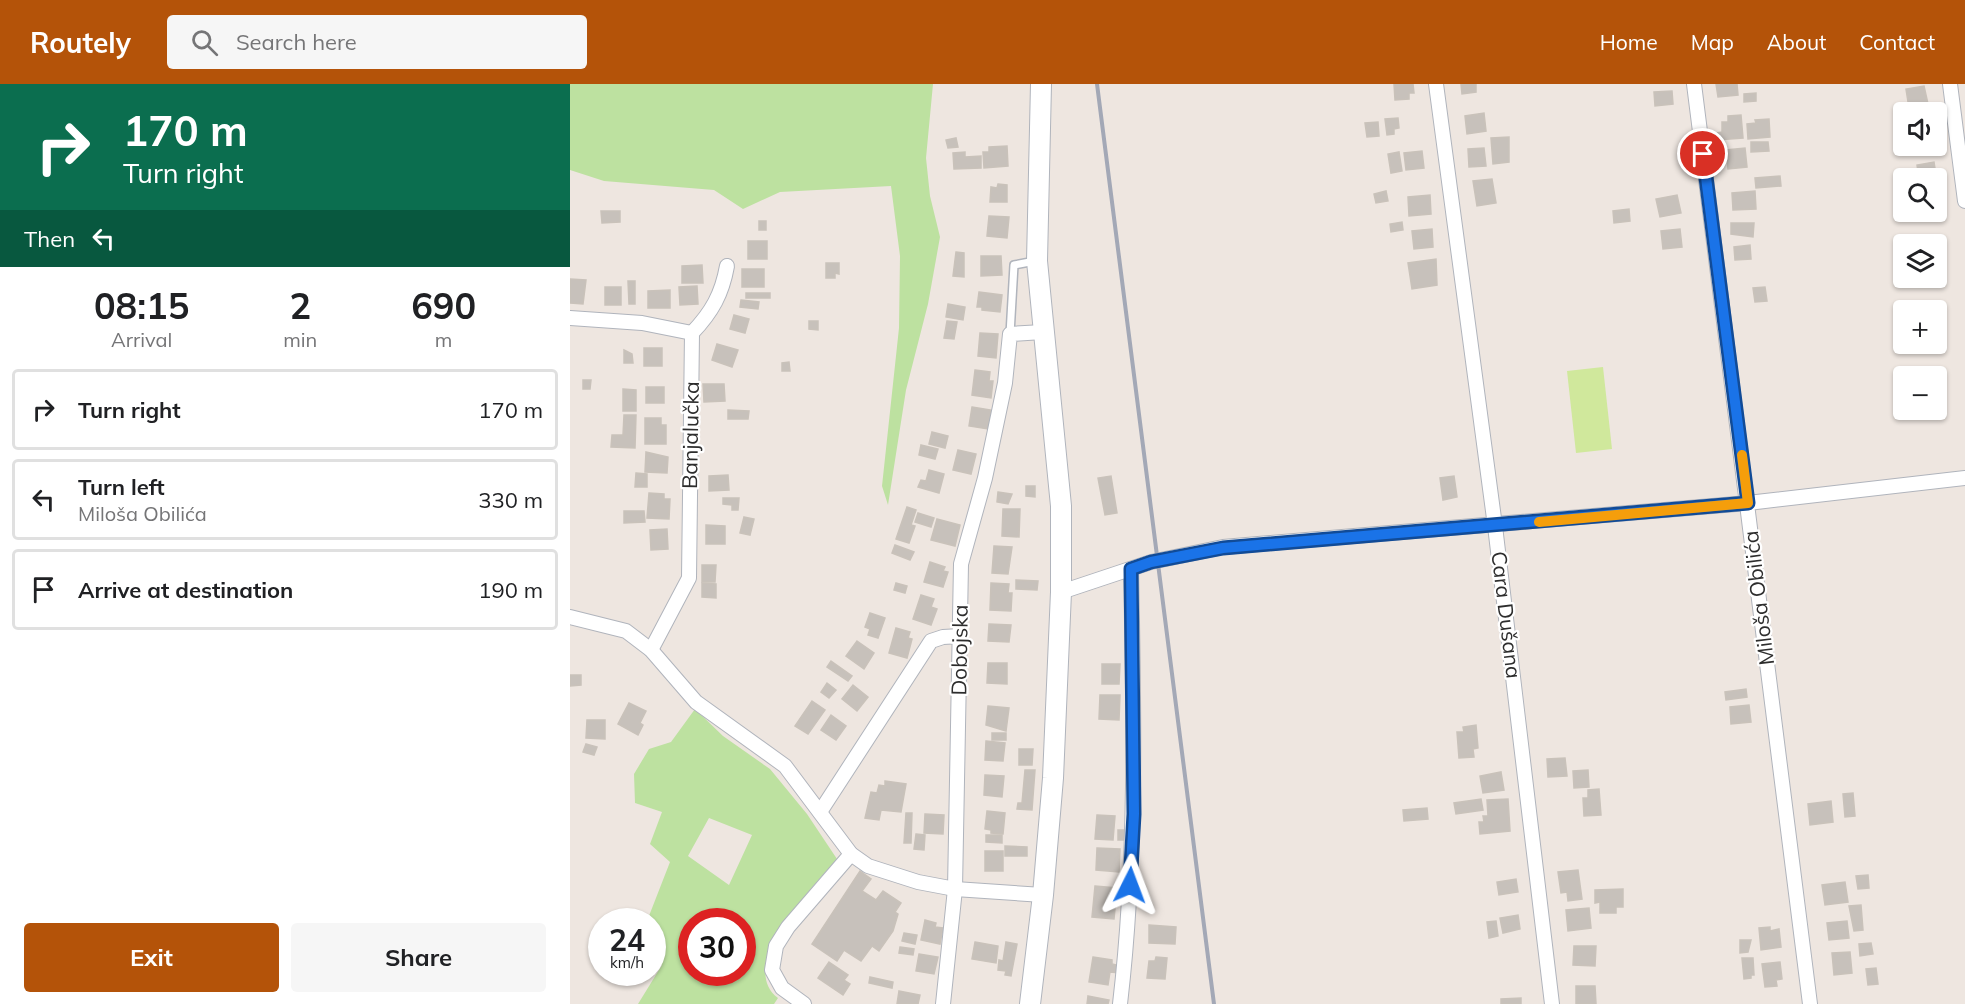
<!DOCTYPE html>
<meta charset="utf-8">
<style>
body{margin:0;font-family:Mulish,sans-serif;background:#f6f6f6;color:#202124;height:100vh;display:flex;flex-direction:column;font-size:22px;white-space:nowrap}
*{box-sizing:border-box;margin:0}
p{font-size:20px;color:#757577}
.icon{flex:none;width:33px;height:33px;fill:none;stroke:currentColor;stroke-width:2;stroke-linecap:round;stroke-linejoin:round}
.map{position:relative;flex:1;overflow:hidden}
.drawer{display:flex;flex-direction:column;background:#fff;width:570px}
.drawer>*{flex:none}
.banner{background:#0b6e4f;color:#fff;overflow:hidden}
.tools{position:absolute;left:1323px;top:18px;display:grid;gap:12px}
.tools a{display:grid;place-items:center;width:54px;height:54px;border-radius:6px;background:#fff;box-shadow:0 2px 4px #0004;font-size:30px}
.speed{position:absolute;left:18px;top:824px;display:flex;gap:12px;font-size:30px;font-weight:700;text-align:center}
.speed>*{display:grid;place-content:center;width:78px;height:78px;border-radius:50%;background:#fff;box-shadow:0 2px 4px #0004;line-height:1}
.speed small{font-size:15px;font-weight:400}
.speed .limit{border:9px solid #d22;background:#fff;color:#111}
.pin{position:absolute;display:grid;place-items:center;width:51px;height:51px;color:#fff;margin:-26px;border:3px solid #fff;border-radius:50%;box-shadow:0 2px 6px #0007}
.me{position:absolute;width:66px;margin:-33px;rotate:3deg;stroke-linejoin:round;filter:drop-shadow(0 0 4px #0008)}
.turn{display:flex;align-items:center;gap:21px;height:126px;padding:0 24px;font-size:27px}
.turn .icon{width:78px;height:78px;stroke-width:2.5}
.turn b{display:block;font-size:42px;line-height:51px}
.then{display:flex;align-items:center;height:57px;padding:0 24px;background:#0003;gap:12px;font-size:22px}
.eta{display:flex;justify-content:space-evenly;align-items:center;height:102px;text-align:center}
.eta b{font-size:36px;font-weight:700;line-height:42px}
.cta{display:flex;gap:12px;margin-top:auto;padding:12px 24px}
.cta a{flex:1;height:69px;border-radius:6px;background:#b45309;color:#fff;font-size:24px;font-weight:700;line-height:69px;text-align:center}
.cta a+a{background:#f6f6f6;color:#202124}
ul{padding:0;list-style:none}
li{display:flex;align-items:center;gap:18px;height:81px;margin:0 12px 9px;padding:0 12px;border:3px solid #e0e0e0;border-radius:6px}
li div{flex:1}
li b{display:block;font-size:22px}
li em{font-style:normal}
header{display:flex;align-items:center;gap:36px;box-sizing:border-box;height:84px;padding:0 30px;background:#b45309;color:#fff}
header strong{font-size:28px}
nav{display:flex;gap:33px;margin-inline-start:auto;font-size:21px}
.search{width:420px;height:54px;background:#f6f6f6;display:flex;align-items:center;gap:15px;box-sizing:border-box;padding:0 21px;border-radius:6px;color:#757577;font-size:22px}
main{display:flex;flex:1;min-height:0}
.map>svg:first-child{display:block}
.green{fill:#bde1a0;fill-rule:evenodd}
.pitch{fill:#d0e89c}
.building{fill:#c7c1bb;stroke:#c9c2ba;stroke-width:1.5}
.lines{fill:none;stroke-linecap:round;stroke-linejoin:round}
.lane-casing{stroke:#b0b4bc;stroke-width:10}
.street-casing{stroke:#b0b4bc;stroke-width:16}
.secondary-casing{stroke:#b0b4bc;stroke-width:22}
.lane{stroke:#fff;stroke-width:7}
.street{stroke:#fff;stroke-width:14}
.secondary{stroke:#fff;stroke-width:20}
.rail{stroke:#a3a8b6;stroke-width:4}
.route-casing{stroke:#114b97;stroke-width:15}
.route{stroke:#1a73e8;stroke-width:10}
.slow{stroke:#f59e0b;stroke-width:10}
.labels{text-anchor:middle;stroke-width:4.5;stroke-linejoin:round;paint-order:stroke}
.street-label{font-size:21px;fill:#2d2d2d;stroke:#fff}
</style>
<header>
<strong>Routely</strong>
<div class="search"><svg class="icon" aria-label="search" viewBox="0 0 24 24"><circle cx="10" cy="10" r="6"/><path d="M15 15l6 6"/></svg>Search here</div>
<nav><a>Home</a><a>Map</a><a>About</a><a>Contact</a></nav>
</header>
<main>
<section class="drawer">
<div class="banner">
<div class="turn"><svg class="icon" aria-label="right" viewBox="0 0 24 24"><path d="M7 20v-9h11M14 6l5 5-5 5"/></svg><div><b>170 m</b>Turn right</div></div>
<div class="then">Then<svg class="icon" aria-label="left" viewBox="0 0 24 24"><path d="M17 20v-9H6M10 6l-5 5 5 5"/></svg></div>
</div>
<div class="eta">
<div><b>08:15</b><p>Arrival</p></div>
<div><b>2</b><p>min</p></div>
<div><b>690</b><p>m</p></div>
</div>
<ul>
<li><svg class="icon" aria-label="right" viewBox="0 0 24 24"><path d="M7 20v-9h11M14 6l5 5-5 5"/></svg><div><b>Turn right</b></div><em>170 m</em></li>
<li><svg class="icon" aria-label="left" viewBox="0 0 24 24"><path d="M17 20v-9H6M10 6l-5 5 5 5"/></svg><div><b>Turn left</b><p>Miloša Obilića</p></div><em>330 m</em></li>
<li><svg class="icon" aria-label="arrive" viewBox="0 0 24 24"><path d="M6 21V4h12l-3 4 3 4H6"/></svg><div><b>Arrive at destination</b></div><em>190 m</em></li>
</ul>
<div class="cta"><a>Exit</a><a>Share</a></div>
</section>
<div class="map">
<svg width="1395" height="920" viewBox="0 0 1395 920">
<rect width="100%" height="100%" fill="#eee6e0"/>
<!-- green -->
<g class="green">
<path d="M0,0h363l-7,74 4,38 10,41 -12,67 -22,86 -18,115 -6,-19 17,-158 1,-72 -9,-70 -111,6 -37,17 -29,-19 -110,-9 -34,-11z"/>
<path d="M125,625l28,27 47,33 37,45 30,45c-23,27 -102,107 -59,139l-4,6h-136l24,-39 -9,-7 -1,-37h-5l23,-59 -20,-18 12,-32 -27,-9 -1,-29 15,-25 22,-7zM139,734l43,17 -23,50 -41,-29zM122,837h50v51h-50z"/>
</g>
<!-- pitch -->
<path class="pitch" d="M1033,283l9,82 -36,4 -9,-82z"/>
<!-- building -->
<g class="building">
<path d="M824,0h19l1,9h-5v6l-14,1z"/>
<path d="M891,0h15v8l-14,2z"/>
<path d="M1146,0h21l1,11 -20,2z"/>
<path d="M1354,2l4,18 -19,4 -3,-19z"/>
<path d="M1102,7l1,13 -18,2 -1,-14z"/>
<path d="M1186,9v8l-12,1v-8z"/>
<path d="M914,29l2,18 -19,3 -2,-18z"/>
<path d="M1171,31l2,23 -26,2 -1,-7 6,-1v-10h6v-6z"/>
<path d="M828,34l1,10 -5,1v5l-7,1 -2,-16z"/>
<path d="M1199,35l1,18 -22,2 -1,-15 9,-1 -1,-3z"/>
<path d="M808,38l1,14 -12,1 -2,-14z"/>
<path d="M939,53v25l-16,2 -2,-26z"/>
<path d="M386,54l2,9 -10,1 -2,-8z"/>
<path d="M1181,58h17l1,9 -18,1z"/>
<path d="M437,62l1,20 -24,2 -1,-16h6v-5z"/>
<path d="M1344,62h21v2l-20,2z"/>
<path d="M914,64l2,18 -17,1 -1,-18z"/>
<path d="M1175,64l2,19 -19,2 -2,-19z"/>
<path d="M852,67l2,17 -18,2 -2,-17z"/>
<path d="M395,68v5l16,-1v12l-27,1 -1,-16z"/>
<path d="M829,68l3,19 -11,2 -3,-19z"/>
<path d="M1364,78l2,13 -17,3 -2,-13z"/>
<path d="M1210,92l1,10 -25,2 -1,-10z"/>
<path d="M922,95l4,24 -19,3 -4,-25z"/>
<path d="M428,100l9,1v17h-17l1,-15 6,1z"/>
<path d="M816,107l2,10 -12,2 -2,-9z"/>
<path d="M1185,107l1,18 -23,1 -1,-17z"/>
<path d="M860,111l1,19 -22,2 -1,-19z"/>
<path d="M1107,111l4,18 -21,4 -4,-18z"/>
<path d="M1366,115h4l2,16 -17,2 -1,-5h12z"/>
<path d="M1059,125l1,12 -16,2 -1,-12z"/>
<path d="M31,127h19v11l-18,1z"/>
<path d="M419,132l20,1 -2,21 -20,-2z"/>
<rect x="189" y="137" width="7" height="9"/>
<path d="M832,138l1,8 -12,2 -1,-8z"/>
<path d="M1161,139h23l-1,14 -22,-3z"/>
<path d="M862,145l1,18 -19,2 -2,-18z"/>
<path d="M1110,145l2,18 -19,2 -2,-18z"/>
<rect x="178" y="157" width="19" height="18"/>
<path d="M1180,161l1,14 -16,1 -1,-13z"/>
<path d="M386,168l8,1v24l-11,-1z"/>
<path d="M411,172h20l1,19 -21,1z"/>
<path d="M866,175l1,26 -25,4 -4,-26z"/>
<path d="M256,179h13v11l-4,-1v5h-9z"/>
<path d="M132,181l1,18h-21v-17z"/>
<rect x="172" y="185" width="22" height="18"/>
<path d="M0,195l16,1 -3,24 -13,-1z"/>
<path d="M58,197h7v23h-6z"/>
<path d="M127,202l1,18 -18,1 -1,-18z"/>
<rect x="35" y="203" width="16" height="18"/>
<path d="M1195,203l2,14 -12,1 -2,-14z"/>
<path d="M100,206v18h-22v-17z"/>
<path d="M409,208l23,3 -2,17 -18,-2v-3h-5z"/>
<rect x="176" y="209" width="24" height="5"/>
<path d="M171,216l18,2 -1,7 -18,-2z"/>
<path d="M378,220l17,3 -2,13 -17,-3z"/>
<path d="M164,231l15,4 -4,14 -15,-4z"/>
<path d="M239,237h9v9l-9,-1z"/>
<path d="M377,237l10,1 -3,17 -10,-1z"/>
<path d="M410,249l18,1 -2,24 -18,-2z"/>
<path d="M147,260l21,6 -6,17 -20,-7z"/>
<rect x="74" y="264" width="18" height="18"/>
<path d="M54,266l8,4 1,9h-9z"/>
<path d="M219,278l1,9h-8v-8z"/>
<path d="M405,286l15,2 -1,9h4l-2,17 -19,-3z"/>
<path d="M13,296h8l-1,9h-7z"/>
<path d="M133,300h21l1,17 -21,1z"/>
<rect x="76" y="303" width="18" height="16"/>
<path d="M53,305l13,1v21h-13z"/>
<path d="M402,323l19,3 -3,19 -19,-3z"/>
<path d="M158,326l21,1 -1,8h-20z"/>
<path d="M54,331h12l-1,33 -24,-1 1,-12h11z"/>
<path d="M75,334h16v7h5v19h-21z"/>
<path d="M362,348l16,4 -3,12 -16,-4z"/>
<path d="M351,361l17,4 -3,10 -16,-4z"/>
<path d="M388,366l18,4 -5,20 -18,-4z"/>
<path d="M76,368l22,5 -1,16 -22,-1z"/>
<path d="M359,386l15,4 -5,19 -21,-6 3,-7 5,1z"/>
<path d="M66,389l11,1v13h-12z"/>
<path d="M158,391l1,15 -20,1v-15z"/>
<path d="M541,392l6,37 -12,2 -7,-37z"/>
<path d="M884,392l3,21 -14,3 -3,-22z"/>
<path d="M456,402h9v11l-9,-1z"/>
<path d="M428,408l14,2 -4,10 -11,-2z"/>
<path d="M79,409l15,1v5h6l-1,20 -22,-1z"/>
<path d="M153,414h16l-1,12h-6v-5l-9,-1z"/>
<path d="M337,423l9,3 -5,15 4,1 -6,17 -13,-4z"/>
<path d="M433,425h17l-1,28 -17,-1z"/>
<path d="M54,427h20l1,11 -21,1z"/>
<path d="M348,429l16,5 -3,9 -16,-5z"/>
<path d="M174,433l10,2 -4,16 -10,-2z"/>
<path d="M367,435l23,6 -5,21 -24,-6z"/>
<path d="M136,441l19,1v18h-19z"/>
<path d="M97,445l1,20 -17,1 -1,-20z"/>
<path d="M325,461l19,7 -4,8 -18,-7z"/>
<path d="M424,462l18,1 -4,27 -16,-1z"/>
<path d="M360,478l15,5 -2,4 5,1 -5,15 -19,-5z"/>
<path d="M132,481h14l-1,17h-13z"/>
<path d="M446,496l22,1 -1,9 -21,-1z"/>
<path d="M132,499l14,1v14l-14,-1z"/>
<path d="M326,499l11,3 -2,7 -11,-3z"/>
<path d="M421,499l18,1 -1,9h4l-1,18 -21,-1z"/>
<path d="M351,511l13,4 -3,8 6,2 -6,16 -18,-6z"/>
<path d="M300,529l15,5 -7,20 -10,-3 2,-6 -5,-2z"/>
<path d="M419,540l22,1 -2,17 -21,-1z"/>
<path d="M326,544l14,4 -2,6 4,1 -5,19 -18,-5z"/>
<path d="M287,557l17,12 -10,16 -18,-13z"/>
<path d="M261,577l21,15 -4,5 -21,-14z"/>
<path d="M418,579h19v21l-20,-1z"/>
<path d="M532,580h18l-1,20h-17z"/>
<path d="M0,591h11v10l-11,1z"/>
<path d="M257,599l9,7 -7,8 -8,-6z"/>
<path d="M283,601l15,12 -11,14 -15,-12z"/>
<path d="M1176,605l1,8 -21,3 -1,-8z"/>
<path d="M530,611h20l-1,25 -20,-1z"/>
<path d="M242,617l13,9 -17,24 -13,-8z"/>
<path d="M59,619l17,8 -6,12 3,2 -5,10 -20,-11z"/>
<path d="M1179,621l2,17 -20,2 -1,-17z"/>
<path d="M418,622l21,2 -3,23 -20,-6z"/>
<path d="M261,631l15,11 -10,14 -15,-10z"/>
<path d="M17,636h18v19l-19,-1z"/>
<path d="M906,641l2,23 -5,1 1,8 -15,1 -2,-26h7l-1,-5z"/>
<rect x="422" y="649" width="14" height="7"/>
<path d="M416,657l19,2 -2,18 -18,-1z"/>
<path d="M16,660l11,3 -3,8 -11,-3z"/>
<path d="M449,665h14l-1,16h-13z"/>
<path d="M995,674l2,18 -19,1 -1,-18z"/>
<path d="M455,686h10l-3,40 -15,-1 1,-6h4z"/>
<path d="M1018,686l1,17 -15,1 -1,-17z"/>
<path d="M931,688l3,18 -21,3 -3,-17z"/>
<path d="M415,691l19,1 -2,21 -18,-2z"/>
<path d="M315,697l21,3 -5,28 -20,-2 -2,10 -14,-2 6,-26 6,1 2,-8 6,1z"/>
<path d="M1029,705l2,26 -17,1 -1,-18h5v-8z"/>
<path d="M1283,709l2,23 -10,1 -2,-23z"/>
<path d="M911,715l2,11 -27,4 -2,-11z"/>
<path d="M938,715l2,32 -30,3 -1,-12h5l-1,-6h5l-1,-16z"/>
<path d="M1261,717l2,21 -23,3 -2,-21z"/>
<path d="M857,724l1,11 -24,2 -1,-11z"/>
<path d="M417,727l18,2 -2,21 -12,-1v-3l-6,-1z"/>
<path d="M336,729h6l-1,30h-7z"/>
<path d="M355,730l19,1 -1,19 -19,-1z"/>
<path d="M527,731l18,1 -2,24 -18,-1z"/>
<rect x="548" y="746" width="11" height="10"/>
<path d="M346,750l9,1 -1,15 -10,-1z"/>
<path d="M416,751h16v8l-16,-1z"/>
<path d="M435,762l22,1v9h-22z"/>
<path d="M527,764l23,1 -1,23 -23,-2z"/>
<rect x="415" y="767" width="18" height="20"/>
<path d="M1008,786l4,29 -14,2 -1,-9 -6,1 -3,-21z"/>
<path d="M290,787l11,8 -9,12 14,9 7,-9 18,12 -6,9 3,2 -5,17 -14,20 -7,-5 -11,15 -17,-11 -7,11 -25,-17z"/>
<path d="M1298,791l1,13 -11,1 -2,-13z"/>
<path d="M946,795l2,13 -19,3 -2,-13z"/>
<path d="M1275,798l3,20 -23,3 -3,-20z"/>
<path d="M525,802l22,2 -3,31 -22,-2z"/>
<path d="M1053,805v18h-7v6h-16v-11l-5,1v-13z"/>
<path d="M1291,821l2,25 -9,1 -5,-25z"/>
<path d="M1019,824l2,20 -23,3 -2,-21z"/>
<path d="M948,831l2,14 -17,4 -3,-15z"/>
<path d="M355,836l11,3 -1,4 8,1 -3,16 -19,-4z"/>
<path d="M926,837l2,15 -9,2 -2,-16z"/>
<path d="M1277,837l2,17 -20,2 -2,-17z"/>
<path d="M579,841l27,2 -1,17 -26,-1z"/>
<path d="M1200,843v4l9,-2 2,18 -20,3 -2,-22z"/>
<path d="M334,849l13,2 -2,9 -13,-3z"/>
<path d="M1170,856h11l-3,12 -8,1z"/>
<path d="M405,858l23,4 -2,17 -24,-4z"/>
<path d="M436,858l11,2 -6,32 -6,-1 1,-4 -8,-1 1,-10 4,1z"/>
<path d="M1301,859l2,11 -13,2 -1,-12z"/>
<path d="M1004,862h22l-1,20 -22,-1z"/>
<path d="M330,863l14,2 -1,6 -14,-2z"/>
<path d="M1280,868l2,21 -18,2 -2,-22z"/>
<path d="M349,870l19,3 -4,17 -18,-3z"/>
<path d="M523,873l19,3v4l9,2 -1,7 -10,-1 -2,13 -19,-3z"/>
<path d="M586,873l11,1 -2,21 -18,-1 2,-17h6z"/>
<path d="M1172,874h11l1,17h-3v3l-7,1z"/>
<path d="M259,878l19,13 -4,5 6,4 -7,11 -25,-17z"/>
<path d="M1210,878l2,17 -6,1 1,6 -12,1 -3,-23z"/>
<path d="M1306,884l2,16 -10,1 -2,-16z"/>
<path d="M300,893l23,5 -1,6 -23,-5z"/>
<path d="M1006,902h19l1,18h-20z"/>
<path d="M329,907l21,4 -2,9h-21z"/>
<path d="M518,912l21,4 -1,4h-21z"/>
<path d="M951,914v6h-20v-5z"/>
</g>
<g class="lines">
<!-- lane casing -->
<g class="lane-casing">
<path id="lane" d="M440,250l4,-69 21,-4"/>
</g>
<!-- street casing -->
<g class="street-casing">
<g id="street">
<path d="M866,0l59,442 57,478"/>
<path d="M1124,0l116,920"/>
<path d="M1380,0l15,117"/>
<path d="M0,234l72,5 50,10 -3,245 -38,72"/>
<path d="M122,249c20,-21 30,-39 35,-67"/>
<path d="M491,508l90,-30 72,-15 525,-44 217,-25"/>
<path d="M0,533l56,14 25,19 45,52 89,64 66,88 17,12 50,16 37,7 88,6"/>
<path d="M250,728l111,-171 12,-4 18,-1"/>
<path d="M234,920l-22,-16 -10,-18 4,-24 12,-19 63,-73"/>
<path d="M373,920l12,-115 6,-325 24,-86 20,-95 5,-49 33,-2"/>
<path d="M550,920c17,-145 14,-290 11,-435"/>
</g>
</g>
<!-- secondary casing -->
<g class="secondary-casing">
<path id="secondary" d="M460,920l13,-109 10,-117 8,-186v-86l-24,-245 4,-177"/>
</g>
<!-- lane -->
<use href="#lane" class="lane"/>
<!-- street -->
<use href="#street" class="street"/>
<!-- secondary -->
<use href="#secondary" class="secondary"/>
<!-- rail -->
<path class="rail" d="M527,0l117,920"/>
</g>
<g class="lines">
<!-- route casing -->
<g class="route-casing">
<path id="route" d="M560,801l4,-71 -3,-245 20,-7 72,-14 525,-45 -45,-349"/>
</g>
<!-- route -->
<use href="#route" class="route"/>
<!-- slow -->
<path class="slow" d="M969,438l209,-19 -6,-48"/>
</g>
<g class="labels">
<!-- street labels -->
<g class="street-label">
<text transform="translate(121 351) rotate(-89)" y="7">Banjalučka</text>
<text transform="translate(1189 514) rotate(-97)" y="7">Miloša Obilića</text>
<text transform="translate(936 531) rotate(83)" y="7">Cara Dušana</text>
<text transform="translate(390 566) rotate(-89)" y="7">Dobojska</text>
</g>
</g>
</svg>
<div class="tools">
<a><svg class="icon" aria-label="sound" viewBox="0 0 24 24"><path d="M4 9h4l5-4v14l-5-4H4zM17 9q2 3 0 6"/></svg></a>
<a><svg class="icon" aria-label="search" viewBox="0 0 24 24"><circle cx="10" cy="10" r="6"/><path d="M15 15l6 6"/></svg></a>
<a><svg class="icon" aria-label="layers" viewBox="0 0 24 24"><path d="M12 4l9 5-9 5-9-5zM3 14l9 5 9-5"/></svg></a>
<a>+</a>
<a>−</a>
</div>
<div class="speed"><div>24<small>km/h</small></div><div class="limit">30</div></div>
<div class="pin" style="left:1133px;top:70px;background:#d93025"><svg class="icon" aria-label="arrive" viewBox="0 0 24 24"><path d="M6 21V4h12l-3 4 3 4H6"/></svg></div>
<svg class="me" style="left:560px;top:801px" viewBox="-20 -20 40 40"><path d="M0-17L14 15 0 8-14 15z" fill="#1a73e8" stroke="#fff" stroke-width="4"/></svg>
</div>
</main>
